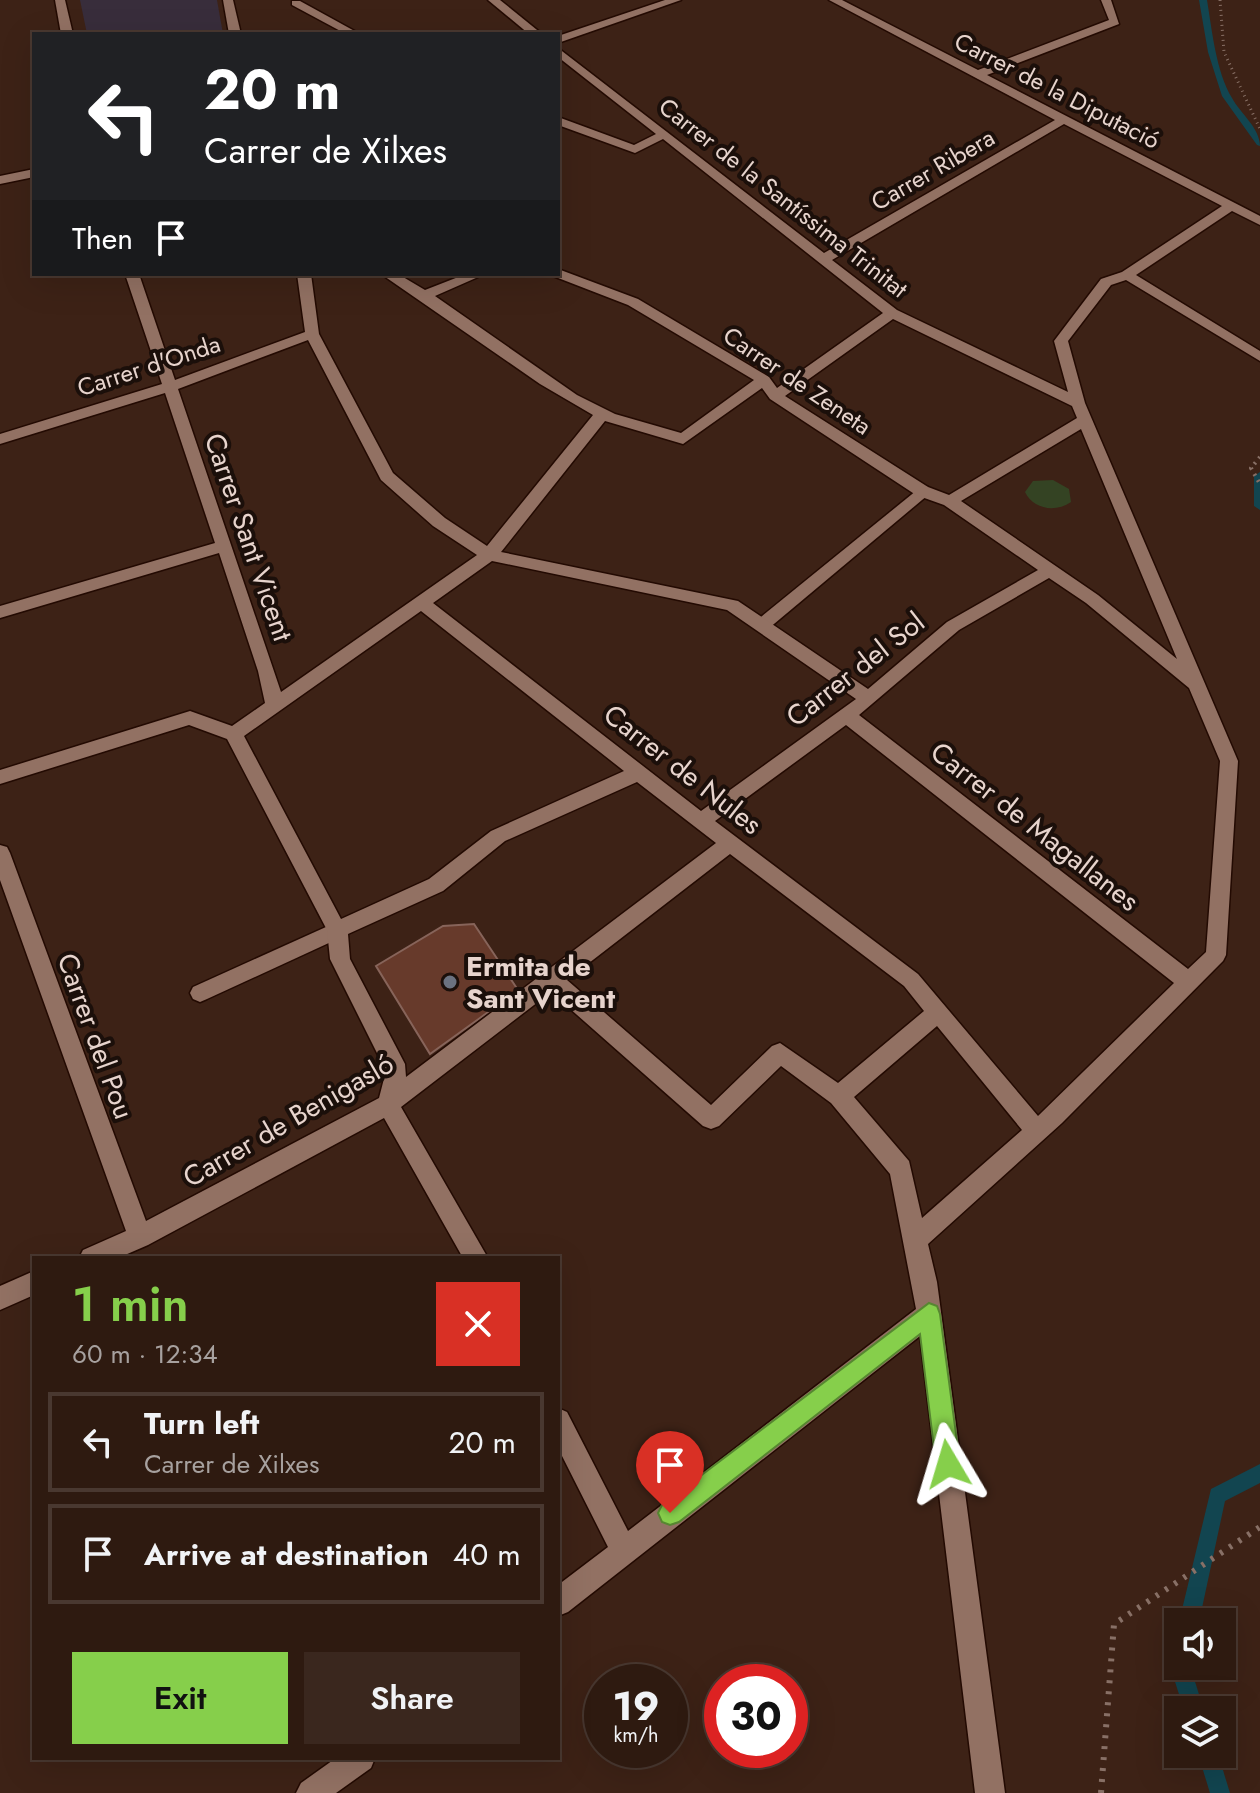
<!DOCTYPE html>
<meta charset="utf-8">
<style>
body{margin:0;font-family:Jost,sans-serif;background:#3a271e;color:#f1f3f6;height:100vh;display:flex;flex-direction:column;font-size:30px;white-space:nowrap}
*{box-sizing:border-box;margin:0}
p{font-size:26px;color:#a7a19f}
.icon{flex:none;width:44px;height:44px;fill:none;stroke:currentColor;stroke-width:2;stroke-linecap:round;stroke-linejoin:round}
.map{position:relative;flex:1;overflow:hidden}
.drawer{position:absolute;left:32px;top:1256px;width:528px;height:504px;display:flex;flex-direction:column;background:#2e1a10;border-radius:0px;box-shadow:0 8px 32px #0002,0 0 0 2px #493830}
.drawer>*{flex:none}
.top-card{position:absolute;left:32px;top:32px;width:528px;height:244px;border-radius:0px;box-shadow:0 8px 32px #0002,0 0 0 2px #493830;background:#202124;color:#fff;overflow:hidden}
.tools{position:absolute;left:1164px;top:1608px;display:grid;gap:16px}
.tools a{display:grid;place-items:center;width:72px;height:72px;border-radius:0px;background:#2e1a10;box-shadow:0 8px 32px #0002,0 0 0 2px #493830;font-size:40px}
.speed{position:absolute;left:584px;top:1664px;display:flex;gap:16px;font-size:40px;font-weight:700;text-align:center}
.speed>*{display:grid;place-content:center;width:104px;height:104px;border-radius:50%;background:#2e1a10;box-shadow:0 8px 32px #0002,0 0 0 2px #493830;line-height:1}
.speed small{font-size:20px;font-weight:400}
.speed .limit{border:12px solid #d22;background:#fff;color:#111}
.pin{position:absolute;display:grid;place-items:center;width:68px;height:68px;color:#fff;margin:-82px -34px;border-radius:50% 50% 50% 0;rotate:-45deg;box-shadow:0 0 8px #0007}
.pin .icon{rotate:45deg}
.me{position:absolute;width:88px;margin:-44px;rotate:353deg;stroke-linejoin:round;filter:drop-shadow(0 0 6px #0008)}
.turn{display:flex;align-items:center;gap:28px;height:168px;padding:0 40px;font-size:36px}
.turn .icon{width:104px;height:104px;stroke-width:2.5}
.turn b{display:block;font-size:56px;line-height:68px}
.then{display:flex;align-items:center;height:76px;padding:0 40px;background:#0003;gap:16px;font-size:30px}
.round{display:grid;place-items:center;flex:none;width:84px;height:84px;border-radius:0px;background:#3a271e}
.summary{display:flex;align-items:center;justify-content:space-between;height:136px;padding:0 40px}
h1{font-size:48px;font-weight:600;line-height:60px;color:#86cf4b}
.primary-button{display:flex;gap:16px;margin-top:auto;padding:16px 40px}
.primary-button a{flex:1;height:92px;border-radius:0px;background:#86cf4b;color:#111;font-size:32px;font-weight:600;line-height:92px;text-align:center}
.primary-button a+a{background:#3a271e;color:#f1f3f6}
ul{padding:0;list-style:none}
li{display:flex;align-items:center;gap:24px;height:100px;margin:0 16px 12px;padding:0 24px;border:4px solid #493830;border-radius:0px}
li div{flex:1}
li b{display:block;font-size:30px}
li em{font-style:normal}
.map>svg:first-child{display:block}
.education{fill:#382d3b}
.green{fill:#344323}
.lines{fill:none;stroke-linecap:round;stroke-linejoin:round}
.stream{fill:#124550;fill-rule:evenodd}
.building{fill:#673a2b;stroke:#87645a;stroke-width:2}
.pedestrian-casing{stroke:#230a02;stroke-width:3}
.minor-casing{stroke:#230a02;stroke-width:3}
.path-far2{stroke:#887066;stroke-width:3;stroke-dasharray:1 4;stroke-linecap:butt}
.path-far1{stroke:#887066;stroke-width:4;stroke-dasharray:2 5;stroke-linecap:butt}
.path{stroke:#887066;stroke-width:6;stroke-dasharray:3 8;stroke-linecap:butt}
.pedestrian{fill:#927163;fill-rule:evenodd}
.minor{fill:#927163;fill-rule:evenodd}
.route{fill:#86cf4b;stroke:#578731;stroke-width:2}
.worship-dot{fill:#6b7280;stroke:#1b0f0a;stroke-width:3}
.labels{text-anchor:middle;stroke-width:8;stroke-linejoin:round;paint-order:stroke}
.far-street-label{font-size:24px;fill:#e7d4cd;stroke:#1b0f0a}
.street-label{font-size:28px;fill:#e7d4cd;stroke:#1b0f0a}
.poi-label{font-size:28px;font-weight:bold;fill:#e7d4cd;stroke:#1b0f0a;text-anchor:start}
</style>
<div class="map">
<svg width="1260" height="1793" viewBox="0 0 1260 1793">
<rect width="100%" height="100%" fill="#3d2216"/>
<!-- education -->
<path class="education" d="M80,0h137l6,34h-136z"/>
<!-- green -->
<path class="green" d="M1053,480l16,9 2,13c-16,11 -38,7 -46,-10l8,-11z"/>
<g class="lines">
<!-- stream -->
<g class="stream">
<path d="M1199,0h8c5,30 9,72 25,98 8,15 28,30 28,48l-3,-1 -35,-49 -14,-44z"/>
<path d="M1260,472v38l-6,-4v-30z"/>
<path d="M1260,1464v19l-35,18 -26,121h-20l32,-133z"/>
<path d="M1178,1657v9h12l14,44h-20l-14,-44 3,-7z"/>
<path d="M1198,1754h20l12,39h-20z"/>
</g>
</g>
<!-- building -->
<path class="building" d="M474,924l50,75 -37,14 -57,41 -54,-88 67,-40z"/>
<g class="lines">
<!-- pedestrian casing -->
<g class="pedestrian-casing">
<g id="pedestrian">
<path d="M55,0h10l8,34h-12z"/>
<path d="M223,0h10l8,34h-12z"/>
<path d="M292,1h8l60,33h-14l-54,-29z"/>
<path d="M922,486l6,1v8l-160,134h-12l-3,-4 3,-4z"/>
<path d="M337,922l7,2 3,6 -3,6 -137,63 -7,3 -7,-3 -3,-6 3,-6z"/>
</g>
</g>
<!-- minor casing -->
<g class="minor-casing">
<g id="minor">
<path d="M488,0h12l42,34h-13z"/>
<path d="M665,0h16l-123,43v-7z"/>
<path d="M829,0h13l136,70 131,-50 -8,-20h10l8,24 -132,51 273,141v9l-28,-14 -96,64 124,76v10l-134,-81 -15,5 -43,56 17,62 153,358 -12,194 -3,6 -161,162 -134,121 9,38 68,511h-30l-55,-457 -352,276 -10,4v-31l50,-38 -50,-99v-40l9,4 61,119 288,-222 -26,-135 -59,-71 -50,-37 -62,60 -8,3 -8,-3 -152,-134 -150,115 87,151h-25l-79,-140 -236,127 -30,13h-39l4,-8 43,-19 -126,-351v-35l7,2 3,6 136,368 233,-123 7,-27 -56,-112 -3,-29 -100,-191 -38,-14 -189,59v-14l190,-59 42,15 33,-23 -7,-32 -39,-118 -219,65v-12l215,-63 -50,-150 -165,51v-10l162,-50 -37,-110h14l36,106 130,-48 -8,-58h14l8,60 74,139 52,45 42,28 106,-131 -53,-31 -159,-110h17l27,16 41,-16h19l-50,22 142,99 38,19 66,19 73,-53 -126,-75 -75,-29 5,-2v-5l80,30 131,78 8,11 106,-75 -220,-174 -28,14 -77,-28v-8l76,28 22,-11 -98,-77v-9l266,205 231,-133zM1064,124l158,82 -100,66 -21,7 -47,62 14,51 -171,-82 -65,-50zM893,319l179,87 5,12 -128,77 -21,-8 -143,-91zM308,340l73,140 52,46 44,29 -196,137 -103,-303zM762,388l8,11 146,96 28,10 94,65 -91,52 -79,67 -130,-88 -237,-49 104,-131 78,23zM1081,429l96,230 -79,-64 -137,-94zM492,561l235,49 129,89 -155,112 -268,-208zM1049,578l37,25 103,85 31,73 -14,191 -18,17 -329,-254 100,-85zM421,611l203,160 -133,60 -62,48 -88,40 -97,-183zM846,725l328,258 -136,133 -120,-142 -203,-153zM637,782l79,61 -310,234 -1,-13 -55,-105 -2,-25 95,-43 62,-50zM730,854l174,132 20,25 -86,72 -58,-40 -8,3 -61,59 -144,-125zM937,1026l85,104 -100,88 -13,-57 -55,-64z"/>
<path d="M34,169v8l-34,7v-8z"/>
<path d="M34,1271v24l-34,15v-24z"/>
<path d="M336,1758h39l-4,10 -35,25h-40l5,-10z"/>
</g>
</g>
<!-- path-far2 -->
<path class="path-far2" d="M1220,0l4,52 36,77"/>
<!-- path-far1 -->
<path class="path-far1" d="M1260,457l-9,11 9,16"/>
<!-- path -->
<path class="path" d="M1101,1793l13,-169 146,-97"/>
<!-- pedestrian -->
<use href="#pedestrian" class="pedestrian"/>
<!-- minor -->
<use href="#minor" class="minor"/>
</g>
<!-- route -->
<path class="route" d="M929,1303l8,3 3,8 20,150 -4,8 -8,3 -8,-3 -4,-8 -16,-130 -241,188 -9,3 -8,-3 -4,-9 4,-8z"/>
<!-- markers -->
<circle class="worship-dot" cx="450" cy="982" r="8"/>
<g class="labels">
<!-- far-street labels -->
<g class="far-street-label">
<text transform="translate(1057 91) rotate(27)" y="8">Carrer de la Diputació</text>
<text transform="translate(933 170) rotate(-30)" y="8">Carrer Ribera</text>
<text transform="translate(783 198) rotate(38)" y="8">Carrer de la Santíssima Trinitat</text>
<text transform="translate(149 366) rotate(-18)" y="8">Carrer d'Onda</text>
<text transform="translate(797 381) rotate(34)" y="8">Carrer de Zeneta</text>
</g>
<!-- street labels -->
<g class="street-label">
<text transform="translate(249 537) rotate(71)" y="10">Carrer Sant Vicent</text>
<text transform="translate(855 669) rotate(-38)" y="10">Carrer del Sol</text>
<text transform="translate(683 769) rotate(38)" y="10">Carrer de Nules</text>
<text transform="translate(1035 826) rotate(38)" y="10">Carrer de Magallanes</text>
<text transform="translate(96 1036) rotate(70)" y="10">Carrer del Pou</text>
<text transform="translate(288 1120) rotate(-30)" y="10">Carrer de Benigasló</text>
</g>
<!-- poi labels -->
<g class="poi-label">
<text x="466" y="976">Ermita de<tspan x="466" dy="32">Sant Vicent</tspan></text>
</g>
</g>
</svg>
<div class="tools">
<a><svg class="icon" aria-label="sound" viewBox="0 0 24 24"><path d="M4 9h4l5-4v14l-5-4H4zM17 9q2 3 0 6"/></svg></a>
<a><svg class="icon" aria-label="layers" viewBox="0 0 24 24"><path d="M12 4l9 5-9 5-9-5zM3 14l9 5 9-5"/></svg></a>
</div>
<div class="speed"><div>19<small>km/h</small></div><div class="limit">30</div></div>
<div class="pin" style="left:670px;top:1513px;background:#d93025"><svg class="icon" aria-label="arrive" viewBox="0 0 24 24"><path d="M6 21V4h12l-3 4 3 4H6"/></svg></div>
<svg class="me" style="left:948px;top:1464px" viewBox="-20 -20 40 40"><path d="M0-17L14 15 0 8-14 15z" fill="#86cf4b" stroke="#fff" stroke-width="4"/></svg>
<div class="top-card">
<div class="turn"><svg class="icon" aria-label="left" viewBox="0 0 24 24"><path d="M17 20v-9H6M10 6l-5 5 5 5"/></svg><div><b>20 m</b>Carrer de Xilxes</div></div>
<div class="then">Then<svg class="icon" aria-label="arrive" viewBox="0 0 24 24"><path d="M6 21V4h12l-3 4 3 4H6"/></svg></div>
</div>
<section class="drawer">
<div class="summary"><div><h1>1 min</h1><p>60 m · 12:34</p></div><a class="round" style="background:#d93025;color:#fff"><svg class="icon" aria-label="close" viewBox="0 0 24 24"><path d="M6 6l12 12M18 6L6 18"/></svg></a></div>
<ul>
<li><svg class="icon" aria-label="left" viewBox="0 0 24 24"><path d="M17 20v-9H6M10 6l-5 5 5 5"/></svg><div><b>Turn left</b><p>Carrer de Xilxes</p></div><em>20 m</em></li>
<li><svg class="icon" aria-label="arrive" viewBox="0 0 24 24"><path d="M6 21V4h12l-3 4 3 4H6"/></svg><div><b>Arrive at destination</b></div><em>40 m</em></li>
</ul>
<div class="primary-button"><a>Exit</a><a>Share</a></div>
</section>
</div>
